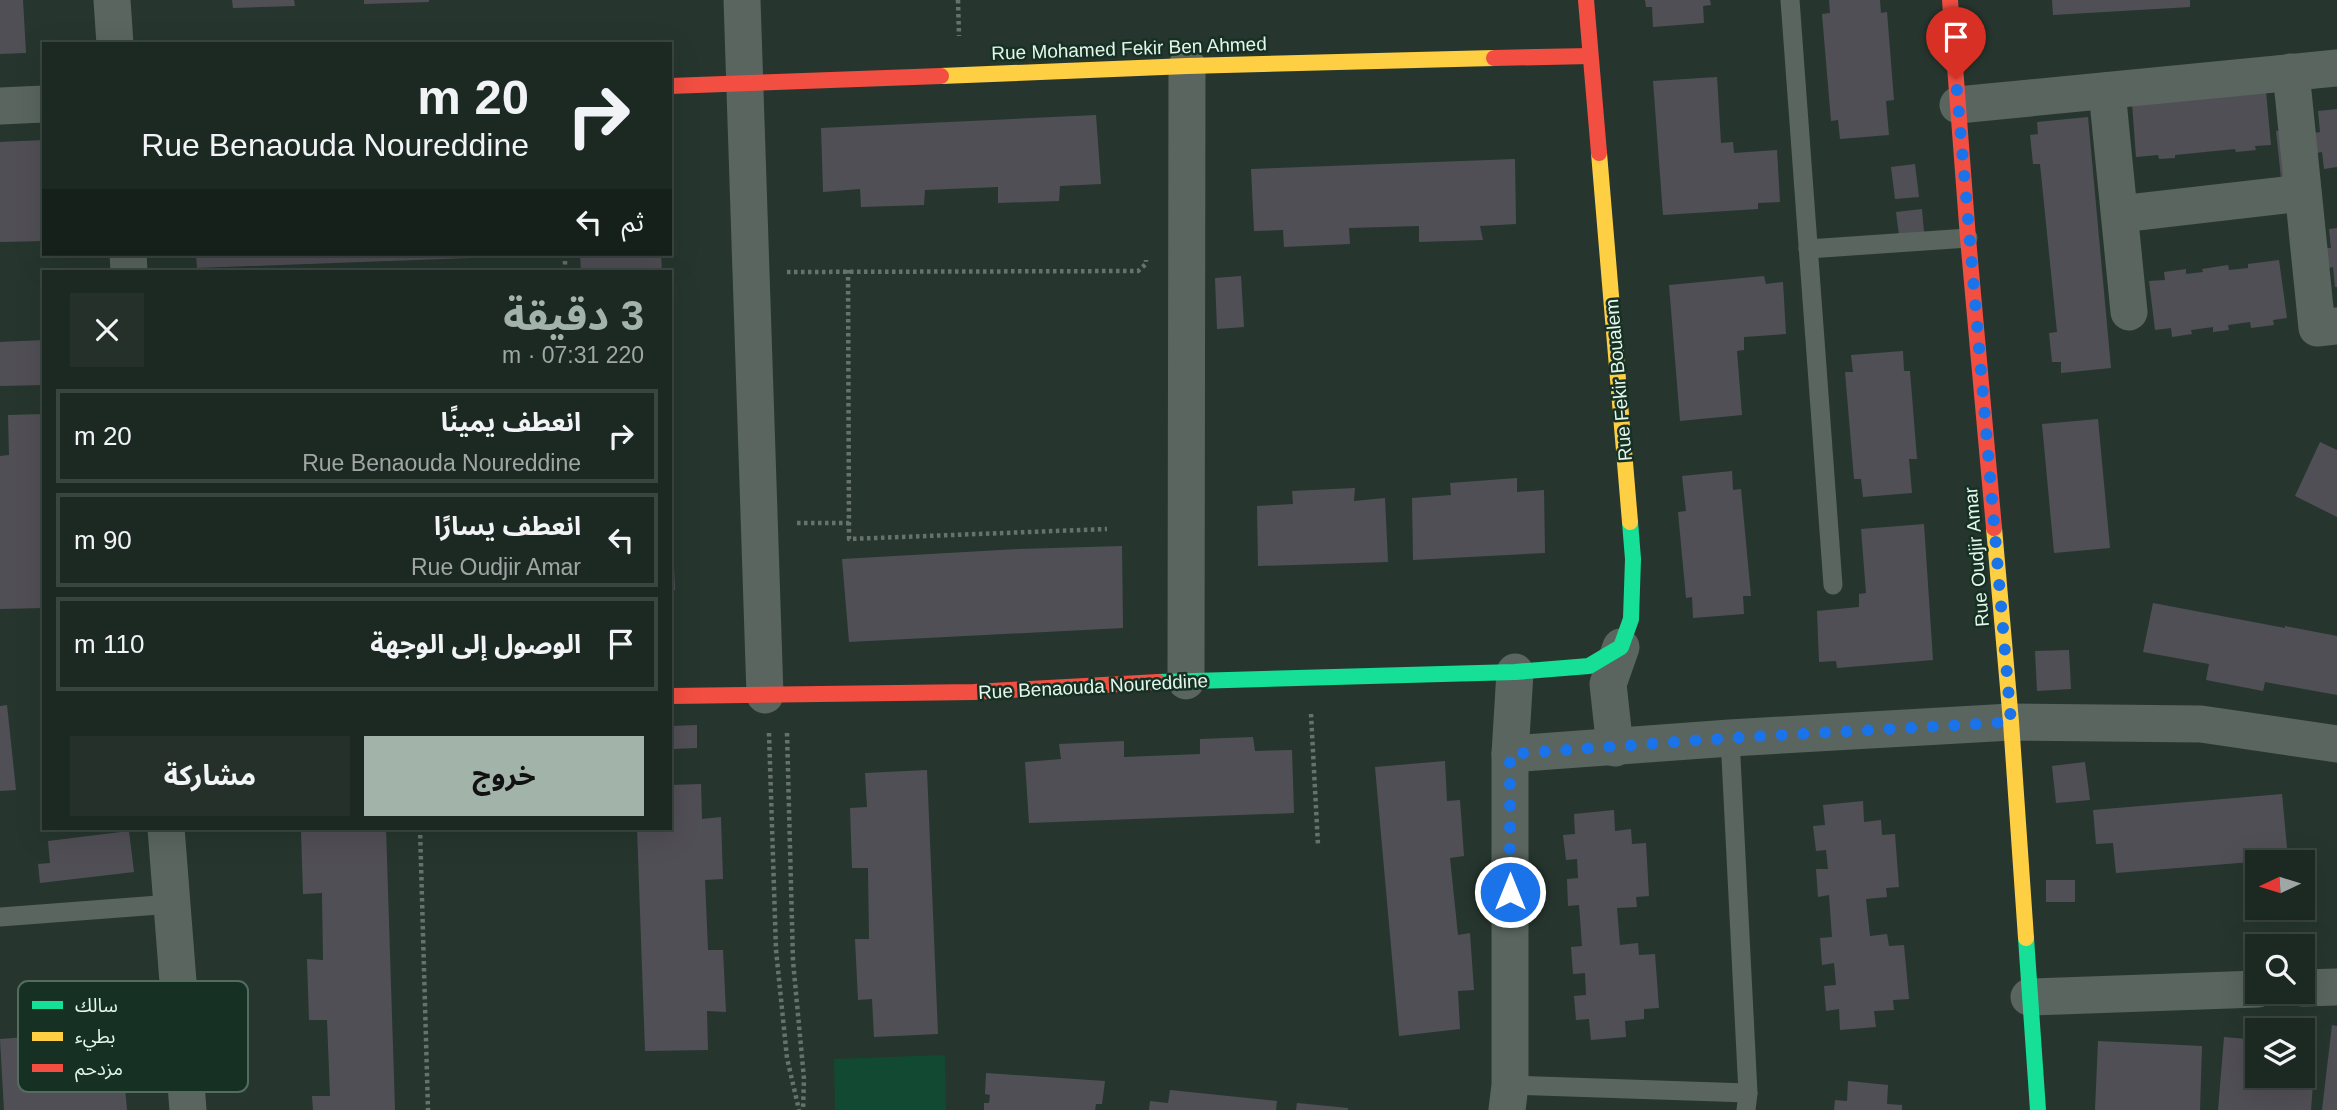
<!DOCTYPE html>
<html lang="ar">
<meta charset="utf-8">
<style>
body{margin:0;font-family:Helvetica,"Noto Sans Arabic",sans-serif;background:#25302a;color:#f1f3f6;direction:rtl;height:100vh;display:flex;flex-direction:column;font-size:26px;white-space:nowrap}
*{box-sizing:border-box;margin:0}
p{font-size:23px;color:#a0a6a5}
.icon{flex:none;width:38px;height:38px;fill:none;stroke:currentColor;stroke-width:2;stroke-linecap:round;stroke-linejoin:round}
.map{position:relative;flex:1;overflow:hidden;direction:ltr}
.sheet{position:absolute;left:42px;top:270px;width:630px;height:560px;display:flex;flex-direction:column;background:#1c2822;border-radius:0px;box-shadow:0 7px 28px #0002,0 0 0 2px #3a4440;direction:rtl}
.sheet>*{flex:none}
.top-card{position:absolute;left:42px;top:42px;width:630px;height:214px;border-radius:0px;box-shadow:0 7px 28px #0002,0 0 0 2px #3a4440;direction:rtl;background:#1c2822;color:#f1f3f6;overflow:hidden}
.needle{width:46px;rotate:266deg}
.tools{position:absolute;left:2245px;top:850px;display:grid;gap:14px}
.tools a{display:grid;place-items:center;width:70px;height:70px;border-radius:0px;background:#1c2822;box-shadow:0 7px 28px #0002,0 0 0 2px #3a4440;font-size:35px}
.pin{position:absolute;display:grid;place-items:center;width:60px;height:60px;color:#fff;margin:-72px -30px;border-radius:50% 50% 50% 0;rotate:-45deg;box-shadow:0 0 7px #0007}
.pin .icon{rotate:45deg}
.me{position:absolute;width:77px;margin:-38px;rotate:0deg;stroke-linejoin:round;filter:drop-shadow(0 0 5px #0008)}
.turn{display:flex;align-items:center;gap:24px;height:147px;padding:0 28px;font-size:32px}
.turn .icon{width:91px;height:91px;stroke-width:2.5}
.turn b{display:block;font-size:49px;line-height:60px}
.then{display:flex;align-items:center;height:66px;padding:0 28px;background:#0003;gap:14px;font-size:26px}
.round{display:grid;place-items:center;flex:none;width:74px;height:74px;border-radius:0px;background:#25302a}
.summary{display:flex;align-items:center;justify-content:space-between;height:119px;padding:0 28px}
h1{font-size:42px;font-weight:700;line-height:52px;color:#a2b3aa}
.cta{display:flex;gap:14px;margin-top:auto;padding:14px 28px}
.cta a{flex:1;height:80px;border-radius:0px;background:#a2b3aa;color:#111;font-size:28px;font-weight:700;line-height:80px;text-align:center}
.cta a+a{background:#25302a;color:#f1f3f6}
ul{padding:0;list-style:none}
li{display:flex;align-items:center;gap:21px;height:94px;margin:0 14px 10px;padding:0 14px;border:4px solid #3a4440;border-radius:0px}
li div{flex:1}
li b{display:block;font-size:26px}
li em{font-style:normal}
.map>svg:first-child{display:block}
.green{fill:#124932}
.building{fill:#514f56}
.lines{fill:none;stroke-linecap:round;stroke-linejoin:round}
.path{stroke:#67726c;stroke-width:4.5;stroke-dasharray:3.5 3.5;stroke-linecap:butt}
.lane{stroke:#5a655f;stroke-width:19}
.street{stroke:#5a655f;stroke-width:37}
.fast{stroke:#16e098;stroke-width:16}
.slow{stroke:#ffcf43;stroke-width:16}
.jam{stroke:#f24e42;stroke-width:16}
.route{stroke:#1a73e8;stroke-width:12;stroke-dasharray:0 21.6}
.labels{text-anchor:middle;stroke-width:5;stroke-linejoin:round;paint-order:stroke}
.street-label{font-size:19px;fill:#e5f6ec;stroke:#163124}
.key{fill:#163124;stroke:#546c60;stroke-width:2}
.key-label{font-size:19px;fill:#e5f6ec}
</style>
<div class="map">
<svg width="2337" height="1110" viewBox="0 0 2337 1110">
<rect width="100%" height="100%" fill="#26362e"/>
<!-- green -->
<path class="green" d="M945,1055l1,55h-111l-1,-51z"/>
<!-- building -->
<g class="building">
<path d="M0,0h23l3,53 -26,1z"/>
<path d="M232,0h62l1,6 -62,2z"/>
<path d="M364,0h65v2l-65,2z"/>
<path d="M1645,0h65l1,5 -8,1 1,17 -51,4 -1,-20h-6z"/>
<path d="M1829,0h51l1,13 6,-1 7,88 -8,1 3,34 -49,4 -2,-19 -7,1 -9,-107 8,-1z"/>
<path d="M2052,0h138v7l-137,8z"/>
<path d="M1717,77l4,66 12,-1 1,11 43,-3 3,52 -22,1v6l-95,6 -10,-134z"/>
<path d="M2266,92l5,53 -16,1 1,4 -20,2 -1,-3 -60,6v3l-16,1 -1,-4 -22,2 -4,-54z"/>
<path d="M2337,109v58l-13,2 -2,-17 -5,1 -2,-20 5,-1 -2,-21z"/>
<path d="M1096,115l5,69 -41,2 -1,15 -61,2v-16l-73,3 -1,15 -63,2 -1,-18 -37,3 -2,-64z"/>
<path d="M2088,117l23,251 -50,5v-11h-9l-3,-29 8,-1 -17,-168h-7l-3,-29 8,-1 -1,-12z"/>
<path d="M2286,130l5,46 -10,2 -5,-47z"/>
<path d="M44,140v101l-44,1v-100z"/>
<path d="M1515,159l1,65 -36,2 3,14 -64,2v-16l-70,2 1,16 -66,3 -1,-17 -29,1 -3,-62z"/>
<path d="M1915,164l4,33 -24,2 -4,-32z"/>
<path d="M1922,209l2,23 -25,3 -3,-23z"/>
<path d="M2337,228v59h-2l-2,-20 -4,1 -3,-20h5l-2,-19z"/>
<path d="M196,254h274v4l-273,10z"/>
<path d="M580,254h81l1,17h-81z"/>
<path d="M2279,260l8,58 -14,2 1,5 -23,3 -1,-6 -22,3 1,5 -16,2v-5l-22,3 1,4 -20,3 -1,-9 -16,2 -6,-49 16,-1 -1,-8 22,-3v5l17,-2 -1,-3 26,-4 1,5 19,-2v-4z"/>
<path d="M1241,276l3,51 -27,2 -2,-51z"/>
<path d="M1764,276l2,8 17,-2 3,52 -42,3v13l-7,1 5,64 -62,6 -11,-136z"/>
<path d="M44,340v45l-44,1v-44z"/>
<path d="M1903,351l1,20h6l7,88h-8l3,34 -49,4 -2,-18h-7l-9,-107h8l-2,-17z"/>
<path d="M44,414v194l-44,1v-153l9,-1 -1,-40z"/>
<path d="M2098,419l12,129 -56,5 -12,-129z"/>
<path d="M2320,442l17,8v67l-42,-21z"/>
<path d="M1732,471l1,19 8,-1 10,107h-8l1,18 -51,4 -1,-21 -6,1 -8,-86 8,-1 -4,-35z"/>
<path d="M1517,478v14l27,-2 1,63 -132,7 -1,-62 39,-3 -1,-12z"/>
<path d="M1355,488l-1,13 31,-3 3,64 -130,4 -1,-60 36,-2 -1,-13z"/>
<path d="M670,518h2l3,72h-5z"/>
<path d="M1924,524l9,136 -96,8 -1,-7 -17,1 -2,-51 42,-4v-13l7,-1 -5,-64z"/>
<path d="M1122,546l1,82 -274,14 -7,-83 177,-10z"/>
<path d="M2153,603l132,25v-2l52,10v59l-72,-13 -2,9 -57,-11 3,-16 -66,-12z"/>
<path d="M2069,650l2,39 -34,2 -2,-40z"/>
<path d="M7,705l9,85 -16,1v-85z"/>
<path d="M697,725v23l-25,1 -1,-23z"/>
<path d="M1253,737l2,14 37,-1 2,63 -265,10 -4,-61 36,-3 -2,-15 65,-3v16l76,-3v-15z"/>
<path d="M1445,761l2,40 13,-1 4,56 -14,2 8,77 12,-2 4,57 -16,1 2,38 -61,7 -24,-269z"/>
<path d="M2085,762l5,38 -34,3 -4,-37z"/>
<path d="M927,770l11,264 -64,3 -2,-38 -14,1 -3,-61h14l-1,-71h-16l-2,-60 17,-1 -2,-34z"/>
<path d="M701,784l1,35 19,-2 2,62 -18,1 3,70h15l3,62 -19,-1 1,39 -63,1 -8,-223h33v-43z"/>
<path d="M2282,794l6,65 -172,14 -3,-30 -17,1 -3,-34z"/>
<path d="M1863,801l1,21 17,-2 1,15 13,-1 4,53 -13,1 1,9 -21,2 4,37 17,-2 2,12 15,-1 5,54 -16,1 1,10 -20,1 2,16 -36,3 -1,-21 -13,2 -2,-25 12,-1 -2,-22 -12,2 -2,-27 12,-1 -3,-42 -11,2 -2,-28h12l-2,-19 -10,1 -3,-25 12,-1 -2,-20z"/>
<path d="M1614,810l1,21 16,-2 1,15 14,-1 3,53 -13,1 1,10 -20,1 3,37 18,-2 1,12 16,-1 4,54 -15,1v10l-19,2 1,16 -35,3 -2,-21 -13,1 -2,-24 12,-1 -1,-22 -12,1 -2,-27 11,-1 -3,-41 -11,1 -1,-27 11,-1 -1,-19 -11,1 -3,-25 12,-1 -1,-20z"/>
<path d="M314,828h72l9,282h-82l-1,-14h18l-3,-76h-18l-2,-61 16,1 -1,-67 -19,1 -2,-64z"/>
<path d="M129,831l5,41 -94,11 -2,-19 12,-1 -2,-22z"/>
<rect x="2046" y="880" width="29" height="22"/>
<path d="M2332,1025l5,1v84h-15z"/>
<path d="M120,1030l7,80h-123l-4,-71z"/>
<path d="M2303,1031l14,1 -6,78h-93l6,-73 34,3v36h45z"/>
<path d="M2098,1041l104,5 -2,64h-105z"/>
<path d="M986,1073l119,8 -3,23h-6l-1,6h-111v-7h5l1,-8 -5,-1z"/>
<path d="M1848,1081l40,4 -1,19 15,1v5h-68l1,-10 12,1z"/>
<path d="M1170,1090l107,11 -1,9h-127l1,-9 18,2z"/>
<path d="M1297,1103l51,5v2h-52z"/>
</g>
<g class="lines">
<!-- path -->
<g class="path">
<path d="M958,0l1,36"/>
<path d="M565,254v17"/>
<path d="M848,270l1,269 258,-10"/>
<path d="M787,272l351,-1 8,-7v-4"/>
<path d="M797,523h52"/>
<path d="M1311,714l7,131"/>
<path d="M769,733l7,217 11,108 12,52"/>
<path d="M787,733l6,228 11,118 -1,31"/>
<path d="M420,828l8,282"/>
</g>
<!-- lane -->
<g class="lane">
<path d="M1790,0l43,585"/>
<path d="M1808,249l160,-11"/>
<path d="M1730,738l18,355 -2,17"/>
<path d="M0,917l172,-13"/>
<path d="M1510,1085l238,8"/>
</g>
<!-- street -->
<g class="street">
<path d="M112,0l3,44"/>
<path d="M742,0l23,695"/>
<path d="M2291,72l26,256 20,-2"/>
<path d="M2107,91l22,221"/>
<path d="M1958,105l379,-37"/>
<path d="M0,106l44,-2"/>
<path d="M2120,214l183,-21"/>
<path d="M128,254l1,17"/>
<path d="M1186,681l1,-615"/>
<path d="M1615,748l-7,-64 13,-37"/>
<path d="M1510,754l220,-16 281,-16 190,2 136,20"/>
<path d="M166,828l22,282"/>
<path d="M2303,988l34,-1"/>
<path d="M2029,997l229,-8"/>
<path d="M1507,1110l3,-25v-331l5,-82"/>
</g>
<!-- fast -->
<g class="fast">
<path d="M1158,682l357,-10 74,-6 32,-19 10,-28 2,-60 -3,-37"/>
<path d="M2026,938l12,172"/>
</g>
<!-- slow -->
<g class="slow">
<path d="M941,76l246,-10 307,-8"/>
<path d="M1599,153l31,369"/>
<path d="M1994,528l17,194 15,216"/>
</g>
<!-- jam -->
<g class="jam">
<path d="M1586,0l13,153"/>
<path d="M1950,0l18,238 26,290"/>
<path d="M1494,58l96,-2"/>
<path d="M670,86l271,-10"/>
<path d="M670,696l304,-4 184,-10"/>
</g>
</g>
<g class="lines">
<!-- route -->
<path class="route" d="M1510,892v-138l220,-16 281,-16 -55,-643"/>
</g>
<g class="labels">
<!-- street labels -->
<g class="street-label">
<text transform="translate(1129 48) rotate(-2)" y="7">Rue Mohamed Fekir Ben Ahmed</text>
<text transform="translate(1618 380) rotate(-95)" y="7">Rue Fekir Boualem</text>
<text transform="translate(1976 557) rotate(-95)" y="7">Rue Oudjir Amar</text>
<text transform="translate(1093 686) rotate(-3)" y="7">Rue Benaouda Noureddine</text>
</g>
</g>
<!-- legend -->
<rect x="18" y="981" width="230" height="111" rx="10" class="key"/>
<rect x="32" y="1001" width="31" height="8" fill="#16e098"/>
<rect x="32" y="1032" width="31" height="9" fill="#ffcf43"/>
<rect x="32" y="1064" width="31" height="8" fill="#f24e42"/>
<g class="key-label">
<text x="75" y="1012">سالك</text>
<text x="75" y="1043">بطيء</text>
<text x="75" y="1075">مزدحم</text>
</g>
</svg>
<div class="tools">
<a><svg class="needle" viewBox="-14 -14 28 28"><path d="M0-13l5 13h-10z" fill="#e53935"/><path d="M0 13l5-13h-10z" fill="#a0a6a5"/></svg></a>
<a><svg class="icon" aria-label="search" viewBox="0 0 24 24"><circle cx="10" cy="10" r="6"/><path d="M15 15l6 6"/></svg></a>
<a><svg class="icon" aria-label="layers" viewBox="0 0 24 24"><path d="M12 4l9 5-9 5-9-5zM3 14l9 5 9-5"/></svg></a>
</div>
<div class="pin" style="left:1956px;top:79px;background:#d93025"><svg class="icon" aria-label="arrive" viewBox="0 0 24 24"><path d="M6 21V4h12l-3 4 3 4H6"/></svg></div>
<svg class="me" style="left:1510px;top:892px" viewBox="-20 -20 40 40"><circle r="17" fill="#1a73e8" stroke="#fff" stroke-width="3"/><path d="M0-11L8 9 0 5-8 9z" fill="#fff"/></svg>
<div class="top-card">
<div class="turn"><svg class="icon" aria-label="right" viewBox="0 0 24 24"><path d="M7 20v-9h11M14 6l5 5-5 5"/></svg><div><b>20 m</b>Rue Benaouda Noureddine</div></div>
<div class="then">ثم<svg class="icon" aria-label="left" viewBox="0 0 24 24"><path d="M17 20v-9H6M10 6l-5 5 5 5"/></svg></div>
</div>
<section class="sheet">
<div class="summary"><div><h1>3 دقيقة</h1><p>220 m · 07:31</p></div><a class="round"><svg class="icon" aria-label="close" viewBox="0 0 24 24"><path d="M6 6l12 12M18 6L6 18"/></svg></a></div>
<ul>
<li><svg class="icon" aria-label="right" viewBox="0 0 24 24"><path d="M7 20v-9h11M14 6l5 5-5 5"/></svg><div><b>انعطف يمينًا</b><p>Rue Benaouda Noureddine</p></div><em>20 m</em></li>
<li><svg class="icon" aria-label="left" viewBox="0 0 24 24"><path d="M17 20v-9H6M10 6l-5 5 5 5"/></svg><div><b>انعطف يسارًا</b><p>Rue Oudjir Amar</p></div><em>90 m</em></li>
<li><svg class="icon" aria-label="arrive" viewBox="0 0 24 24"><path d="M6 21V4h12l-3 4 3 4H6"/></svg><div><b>الوصول إلى الوجهة</b></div><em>110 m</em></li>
</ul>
<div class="cta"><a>خروج</a><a>مشاركة</a></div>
</section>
</div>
